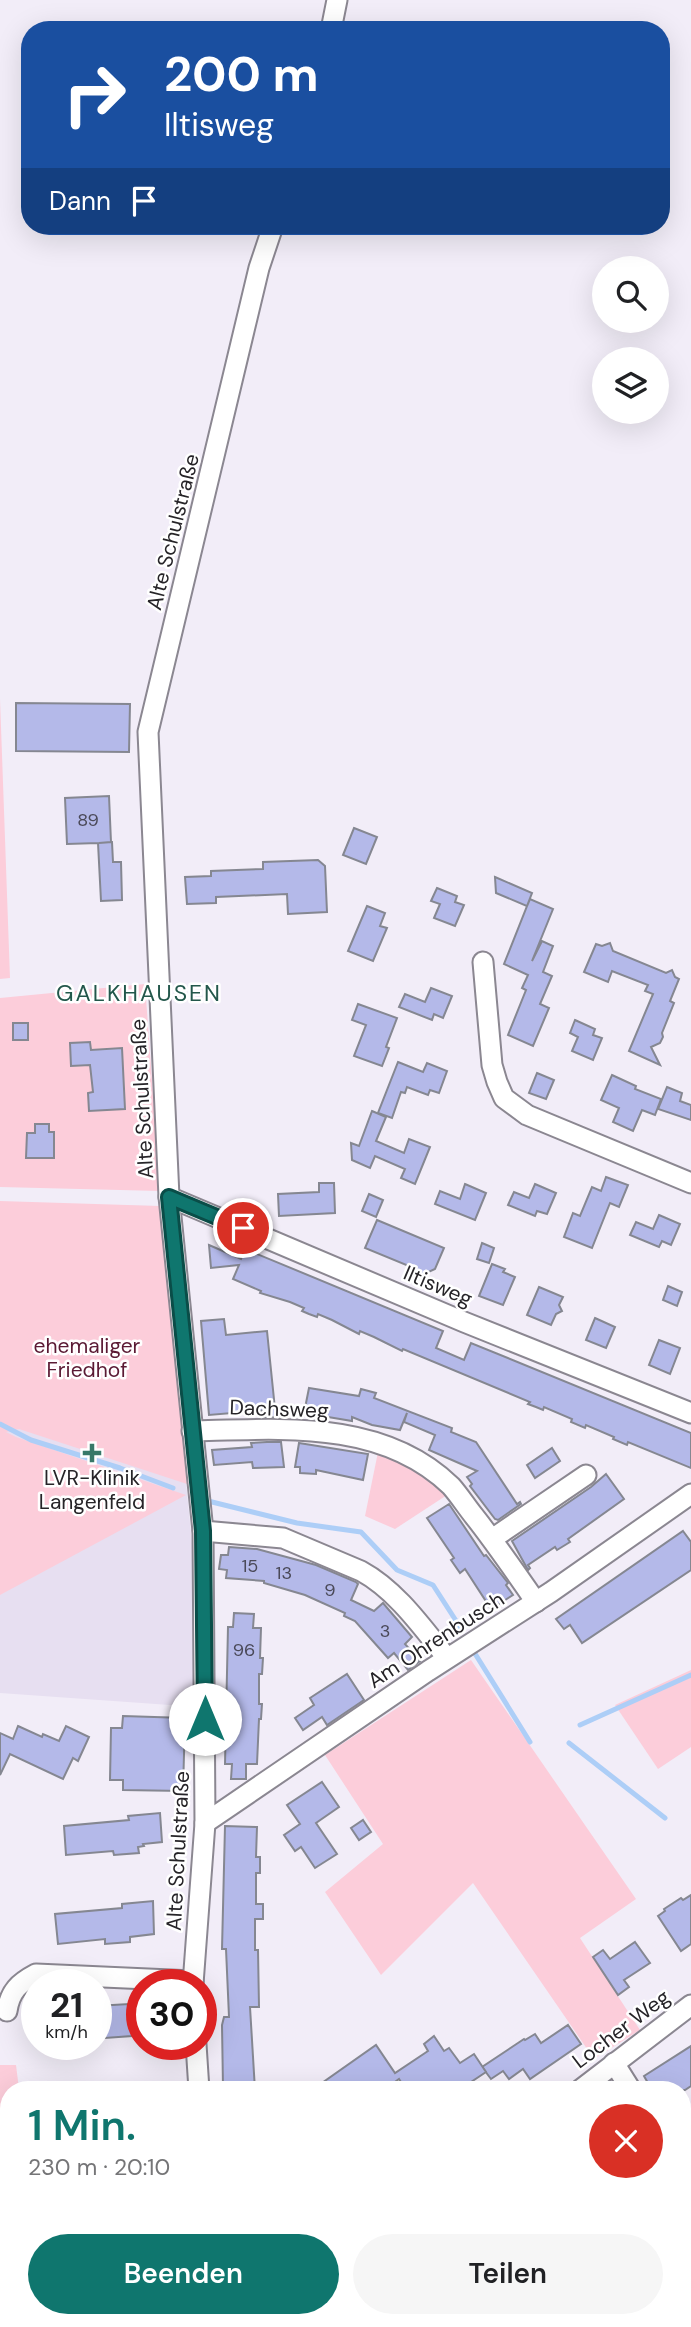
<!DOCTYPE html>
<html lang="de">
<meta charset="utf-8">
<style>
body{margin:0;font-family:"DM Sans",sans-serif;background:#f6f6f6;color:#202124;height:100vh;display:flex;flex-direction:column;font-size:26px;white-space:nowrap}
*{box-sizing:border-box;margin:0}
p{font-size:23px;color:#757577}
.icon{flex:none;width:38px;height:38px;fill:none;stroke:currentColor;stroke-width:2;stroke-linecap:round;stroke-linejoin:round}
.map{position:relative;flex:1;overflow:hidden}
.details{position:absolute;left:0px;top:2081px;width:691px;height:247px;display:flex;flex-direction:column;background:#fff;border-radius:28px 28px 0 0;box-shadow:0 7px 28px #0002}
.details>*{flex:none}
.banner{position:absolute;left:21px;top:21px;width:649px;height:214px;border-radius:28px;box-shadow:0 7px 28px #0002;background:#1a4fa0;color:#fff;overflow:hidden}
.buttons{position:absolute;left:592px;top:256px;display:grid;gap:14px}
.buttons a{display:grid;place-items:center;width:77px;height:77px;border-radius:50%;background:#fff;box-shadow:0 7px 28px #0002;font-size:35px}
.speed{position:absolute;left:21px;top:1969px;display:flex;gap:14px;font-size:35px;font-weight:700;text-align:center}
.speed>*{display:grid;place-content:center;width:91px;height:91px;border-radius:50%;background:#fff;box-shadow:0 7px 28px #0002;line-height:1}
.speed small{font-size:18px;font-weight:400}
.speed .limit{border:10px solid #d22;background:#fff;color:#111}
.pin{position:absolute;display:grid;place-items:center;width:60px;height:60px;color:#fff;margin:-30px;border:4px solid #fff;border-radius:50%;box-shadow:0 2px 7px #0007}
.me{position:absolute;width:77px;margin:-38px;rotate:0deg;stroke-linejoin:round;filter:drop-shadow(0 0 5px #0008)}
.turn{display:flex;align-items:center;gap:24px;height:147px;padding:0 28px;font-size:32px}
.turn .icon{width:91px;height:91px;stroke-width:2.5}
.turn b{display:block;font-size:49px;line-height:60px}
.then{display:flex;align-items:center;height:66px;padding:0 28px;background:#0003;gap:14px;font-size:26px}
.round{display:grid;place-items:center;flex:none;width:74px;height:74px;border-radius:37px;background:#f6f6f6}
.summary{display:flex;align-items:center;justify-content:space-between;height:119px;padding:0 28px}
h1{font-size:42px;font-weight:600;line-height:52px;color:#0f766e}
.cta{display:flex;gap:14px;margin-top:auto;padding:14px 28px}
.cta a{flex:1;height:80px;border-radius:42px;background:#0f766e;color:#fff;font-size:28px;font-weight:600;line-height:80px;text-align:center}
.cta a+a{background:#f6f6f6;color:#202124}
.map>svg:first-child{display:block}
.built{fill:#e7dff1}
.green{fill:#fccdda}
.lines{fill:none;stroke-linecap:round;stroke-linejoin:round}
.stream{stroke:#adcef7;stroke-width:5}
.building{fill:#b4b9e9;stroke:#858791;stroke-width:2}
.minor-casing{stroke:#8b8791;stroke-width:23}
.minor{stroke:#fff;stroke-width:19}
.route-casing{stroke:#0a4d48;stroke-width:18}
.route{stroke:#0f766e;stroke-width:12}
.poi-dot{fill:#377868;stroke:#fff;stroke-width:2.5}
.labels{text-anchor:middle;stroke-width:5;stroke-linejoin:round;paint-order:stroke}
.number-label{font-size:18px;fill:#4a4958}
.street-label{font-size:21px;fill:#262428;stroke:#fff}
.park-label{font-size:21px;fill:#5b1a34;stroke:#fff}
.poi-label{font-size:21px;fill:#262428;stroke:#fff}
.neighbourhood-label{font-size:23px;letter-spacing:2px;fill:#23574b;stroke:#fff}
</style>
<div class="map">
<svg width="691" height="2327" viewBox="0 0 691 2327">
<rect width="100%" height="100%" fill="#f2edf8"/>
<!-- built -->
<path class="built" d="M0,1204l159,2 34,348 5,153 -198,-14z"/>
<!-- green -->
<g class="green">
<path d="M0,699l10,279 -10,1z"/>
<path d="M145,984l15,207 -160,-4v-189z"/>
<path d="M0,1201l159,5 28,278 -168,-55 -13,3 10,5 170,58 -186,100z"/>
<path d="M378,1452l39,18 30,25 -52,34 -30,-13z"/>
<path d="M471,1660l165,239 -56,39 60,92 -46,29 -121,-176 -92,92 -56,-83 58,-48 -58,-89z"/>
<path d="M691,1670v77l-33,22 -43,-64z"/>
<path d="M0,2065h16l3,24 -10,1v229h62l-3,8h-68z"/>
<path d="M619,2319h36l6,8h-40z"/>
</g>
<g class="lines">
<!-- stream -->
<g class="stream">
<path d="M0,1424l31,16 89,28 53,20"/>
<path d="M208,1501l89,22 64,9 36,38 36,15 29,45"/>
<path d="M474,1652l56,90"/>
<path d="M580,1725l111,-50"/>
<path d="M569,1743l96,75"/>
</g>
</g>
<!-- building -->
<g class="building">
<path d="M16,703l114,1 -1,48 -113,-1z"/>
<path d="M109,796l2,46 -12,1 13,-1 1,20h8l1,38 -21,1 -3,-58 -31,1 -2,-46z"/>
<path d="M354,828l23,9 -11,27 -23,-9z"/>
<path d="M318,860l7,6 2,46 -39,2 -1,-20 -71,3v6l-29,1 -2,-27 26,-1v-5l52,-2v-7z"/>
<path d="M495,877l37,16 -5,13 3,-7 23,10 -21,52 10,-20 11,5 -10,26 9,4 -12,28 9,4 -16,38 -25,-11 18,-45 -4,-2 6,-13 -24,-11 23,-58 -31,-13z"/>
<path d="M437,888l20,8 -2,6 9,3 -9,21 -21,-8 6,-14 -9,-3z"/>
<path d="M367,906l18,7 -5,13 7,2 -14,33 -25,-10z"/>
<path d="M610,943l3,8 53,22 6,-3 3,7 4,2 -9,22 4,2 -12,30 1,4 -3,6 -9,4 9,18 -31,-14 24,-57 -8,-3 3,-6 -36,-14 -4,11 -24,-10 12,-28 6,2z"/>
<path d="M431,988l21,8 -9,22 -9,-4 -2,6 -33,-13 6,-13 20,8z"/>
<path d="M358,1004l39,14 -11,29 3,1 -7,18 -28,-10 12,-31 -14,-5z"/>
<path d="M575,1020l20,9 -2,6 9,3 -9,22 -21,-9 6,-14 -8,-4z"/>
<rect x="13" y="1023" width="15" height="17"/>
<path d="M90,1042l1,8 31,-2 3,61 -36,2 -1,-18 5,-1 -3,-27 -19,1 -1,-23z"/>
<path d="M398,1062l25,10 4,-9 20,8 -8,22 -9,-3 -2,5 -21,-8 -2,6 -4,-1 -9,26 -14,-5z"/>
<path d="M537,1073l17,7 -8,19 -17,-6z"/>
<path d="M612,1075l24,11 -1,3 26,10 -6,16 -13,-5 -9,21 -20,-9 6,-14 -18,-8z"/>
<path d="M667,1087l15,6 -2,8 11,4v15l-33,-11z"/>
<path d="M372,1111l14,6 -10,24 28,12 5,-14 21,8 -15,37 -14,-6 4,-9 -30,-13 -5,12 -18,-8 -1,-17 8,3z"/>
<path d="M35,1124h14v8h5v26h-28l1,-25h8z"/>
<path d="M606,1177l22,8 -9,22 -9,-4 -18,45 -28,-11 9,-24 7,3 12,-29 9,4z"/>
<path d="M319,1183h15l1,30 -56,3 -1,-22 41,-2z"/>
<path d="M465,1184l21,9 -11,27 -40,-16 5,-13 20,8z"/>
<path d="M535,1184l21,9 -9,21 -10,-3 -2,5 -27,-11 6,-13 15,6z"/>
<path d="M369,1194l14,6 -7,17 -14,-6z"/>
<path d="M659,1215l21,9 -9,21 -9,-4 -3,6 -29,-12 6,-13 17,7z"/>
<path d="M377,1220l67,28 -9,21 -13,6 -14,-6 1,-3 -44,-18z"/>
<path d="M482,1243l12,5 -5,15 -12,-4z"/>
<path d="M209,1245l32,14 4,-10 198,82 -7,17 28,12 7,-17 220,90v35l-63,-26 -1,3 -14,-6 1,-2 -28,-12 -1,3 -14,-6 1,-3 -28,-12 -1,3 -7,-3 -8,-3 2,-2 -127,-53 -1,2 -28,-14 -14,-6 -1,3 -27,-14 -14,-6 -1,3 -8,-3 -7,-3 2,-3 -14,-6 -30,-9 1,-2 -28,-12 6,-14 -28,3z"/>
<path d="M492,1264l13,5 -2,3 12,5 -12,28 -24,-9z"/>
<path d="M668,1286l14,6 -5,14 -14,-6z"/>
<path d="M539,1287l24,10 -4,8 3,6 -6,3 -5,11 -24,-10z"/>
<path d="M595,1318l20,9 -9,21 -20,-8z"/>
<path d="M224,1319l2,16 41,-4 8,78h3l1,8h-15v-7h4l-59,5 -8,-94z"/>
<path d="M659,1340l21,8 -10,26 -21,-9z"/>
<path d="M309,1388l50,8 2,-7 15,4 -2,5 78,30 -1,4 25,10 41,62 3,-2 1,2 -23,16 -3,-1 -25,-33 2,-2 -5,-7 10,-6 -48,-21 6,-15 -31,-13 3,-9 -7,17 -28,-5 -20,-8v4l-48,-8z"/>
<path d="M267,1442h14l3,25 -31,1 -1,-6 -38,3 -2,-15 40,-3 -1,-4z"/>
<path d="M299,1443l69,11 -5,26 -47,-10v4l-16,-1v-6h-5z"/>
<path d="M552,1448l8,13 -25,17 -8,-13z"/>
<path d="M606,1474l18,25 -56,40 2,3 -13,8 -2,-3 -27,18 2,3 -2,2 -16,-29 79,-54z"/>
<path d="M449,1504l35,52 2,-1 22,28 -2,2 7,10 -22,14 -26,-40 -5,4 -9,-13 3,-2 -27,-40z"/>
<path d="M683,1531l8,11v28l-109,73 -12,-18 -6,4 -8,-10z"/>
<path d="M229,1547l28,2 59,16 40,17 2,2 -7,16 23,11 9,-8 29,34 -7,7 15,17 -12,9 -14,-17 -6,5 -33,-37 -11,-5 1,-3 -40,-18 -41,-12v-2l-38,-3 1,-8 -8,-1 2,-14h7z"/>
<path d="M234,1613l20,1 -1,14h8l-1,30h3l-1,16h-3v30h3l-1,15h-2l-2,45h-11v15h-15l1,-15h-7l3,-137h5z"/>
<path d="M347,1674l17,26 -37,25 -5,-8 -19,13 -8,-12 19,-13 -4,-7z"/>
<path d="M123,1716l62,2 -2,73 -60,-1v-10h-13l1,-52h11z"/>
<path d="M18,1726l24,11 1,-3 16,7 7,-15 23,11 -11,24 -5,-3 -10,21 -53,-25 -10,21v-42l13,6z"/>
<path d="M322,1782l17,25 -23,16 21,31 -22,14 -14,-21 -6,4 -11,-16 16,-11 -13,-19z"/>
<path d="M160,1813l2,29 -19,2 1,2 -6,1 1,6 -25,2 -1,-4 -47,4 -2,-29 65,-6 -1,-4z"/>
<path d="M363,1820l8,12 -12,8 -8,-12z"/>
<path d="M225,1826l32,1 -1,30h4v16h-4v31h7v15h-8v31h3l1,57h-9l5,83h-31l-1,-3 -1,-62 2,-8h5l-3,-68h-4z"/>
<path d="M691,1895v49l-10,7 -23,-35 7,-5 -1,-2 17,-11 2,2z"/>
<path d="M153,1901l1,33 -24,3v5l-25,2v-5l-47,5 -3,-30 67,-6v-4z"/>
<path d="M635,1942l15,21 -26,17 5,7 -11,8 -25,-38 10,-7 7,9z"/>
<path d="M129,2004v3l13,-2v16l-12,1 2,14 -27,2 -1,-5 -8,1v-28z"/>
<path d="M568,2025l13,19 -51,35 -7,-10 -14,10 -6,-8 -12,8 -9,-12 42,-28 1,1 10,-6 6,9z"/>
<path d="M434,2036l10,15 5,-3 11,15 14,-9 12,18 -27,18h-53l-7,-11 -15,11h-72l64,-45 19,28 33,-22 -4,-7z"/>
<path d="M691,2046v40l-6,4h-33l-8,-14z"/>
</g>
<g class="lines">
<!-- minor casing -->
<g class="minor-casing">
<g id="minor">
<path d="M331,30l6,-30"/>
<path d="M483,962l9,103 5,17 7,16 23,17 164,68"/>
<path d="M169,1197l295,125 227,91"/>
<path d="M192,1431c88,-2 190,-12 259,55 8,9 15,20 23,30 22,28 42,57 62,86"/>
<path d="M203,1531l80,7 78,33c35,19 61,56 86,87"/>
<path d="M492,1539l94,-64"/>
<path d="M205,1823l223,-152 123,-79 140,-98"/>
<path d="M193,1984l12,-161 -2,-292 -34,-334 -21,-465 111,-464 14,-42"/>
<path d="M7,2011c3,-20 12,-28 29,-37l157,7"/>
<path d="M196,2044l3,46"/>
<path d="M614,2063l17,27"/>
<path d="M580,2090l111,-85"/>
<path d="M682,2128l9,-5"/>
<path d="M682,2197l9,14"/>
<path d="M231,2319l1,8"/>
<path d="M367,2327l7,-8"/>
</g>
</g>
<!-- minor -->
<use href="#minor" class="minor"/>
</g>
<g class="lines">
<!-- route casing -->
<g class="route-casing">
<path id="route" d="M205,1719l-2,-188 -34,-334 74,31"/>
</g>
<!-- route -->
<use href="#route" class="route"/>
</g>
<!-- markers -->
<path class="poi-dot" d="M88.5 1442.5h7v7h7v7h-7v7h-7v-7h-7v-7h7z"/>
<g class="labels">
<!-- number labels -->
<g class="number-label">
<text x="88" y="826">89</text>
<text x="250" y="1572">15</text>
<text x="284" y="1579">13</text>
<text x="330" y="1596">9</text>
<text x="385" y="1637">3</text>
<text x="244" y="1656">96</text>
</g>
<!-- street labels -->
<g class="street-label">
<text transform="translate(173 532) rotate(-76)" y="7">Alte Schulstraße</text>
<text transform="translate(142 1099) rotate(-93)" y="7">Alte Schulstraße</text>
<text transform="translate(438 1286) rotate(23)" y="7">Iltisweg</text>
<text transform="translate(279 1409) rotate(2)" y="7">Dachsweg</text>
<text transform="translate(436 1640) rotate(-33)" y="7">Am Ohrenbusch</text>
<text transform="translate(178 1851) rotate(-87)" y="7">Alte Schulstraße</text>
<text transform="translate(621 2029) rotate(-37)" y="7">Locher Weg</text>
</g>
<!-- park labels -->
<g class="park-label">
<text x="87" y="1353">ehemaliger<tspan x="87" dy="24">Friedhof</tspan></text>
</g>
<!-- poi labels -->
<g class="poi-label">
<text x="92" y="1485">LVR-Klinik<tspan x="92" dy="24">Langenfeld</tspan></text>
</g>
<!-- neighbourhood labels -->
<g class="neighbourhood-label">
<text x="139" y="1001">GALKHAUSEN</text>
</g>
</g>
</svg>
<div class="buttons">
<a><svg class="icon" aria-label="search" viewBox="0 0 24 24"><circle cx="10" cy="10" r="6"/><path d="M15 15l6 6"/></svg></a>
<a><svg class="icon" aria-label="layers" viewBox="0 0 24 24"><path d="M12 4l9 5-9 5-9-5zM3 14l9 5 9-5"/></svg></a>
</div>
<div class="speed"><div>21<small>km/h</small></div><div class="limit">30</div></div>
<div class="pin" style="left:243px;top:1228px;background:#d93025"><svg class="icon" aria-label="arrive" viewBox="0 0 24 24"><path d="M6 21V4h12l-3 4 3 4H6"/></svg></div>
<svg class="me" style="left:205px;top:1719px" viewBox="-20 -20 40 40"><circle r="19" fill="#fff"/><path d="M0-13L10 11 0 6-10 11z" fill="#0f766e"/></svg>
<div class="banner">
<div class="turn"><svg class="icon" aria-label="right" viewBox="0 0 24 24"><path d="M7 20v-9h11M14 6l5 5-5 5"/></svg><div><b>200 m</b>Iltisweg</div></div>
<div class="then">Dann<svg class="icon" aria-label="arrive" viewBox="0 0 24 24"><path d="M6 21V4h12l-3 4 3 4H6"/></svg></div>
</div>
<section class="details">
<div class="summary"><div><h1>1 Min.</h1><p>230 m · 20:10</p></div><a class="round" style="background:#d93025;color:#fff"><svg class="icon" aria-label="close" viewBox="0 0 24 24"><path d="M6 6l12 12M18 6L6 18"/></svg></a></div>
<div class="cta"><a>Beenden</a><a>Teilen</a></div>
</section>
</div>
